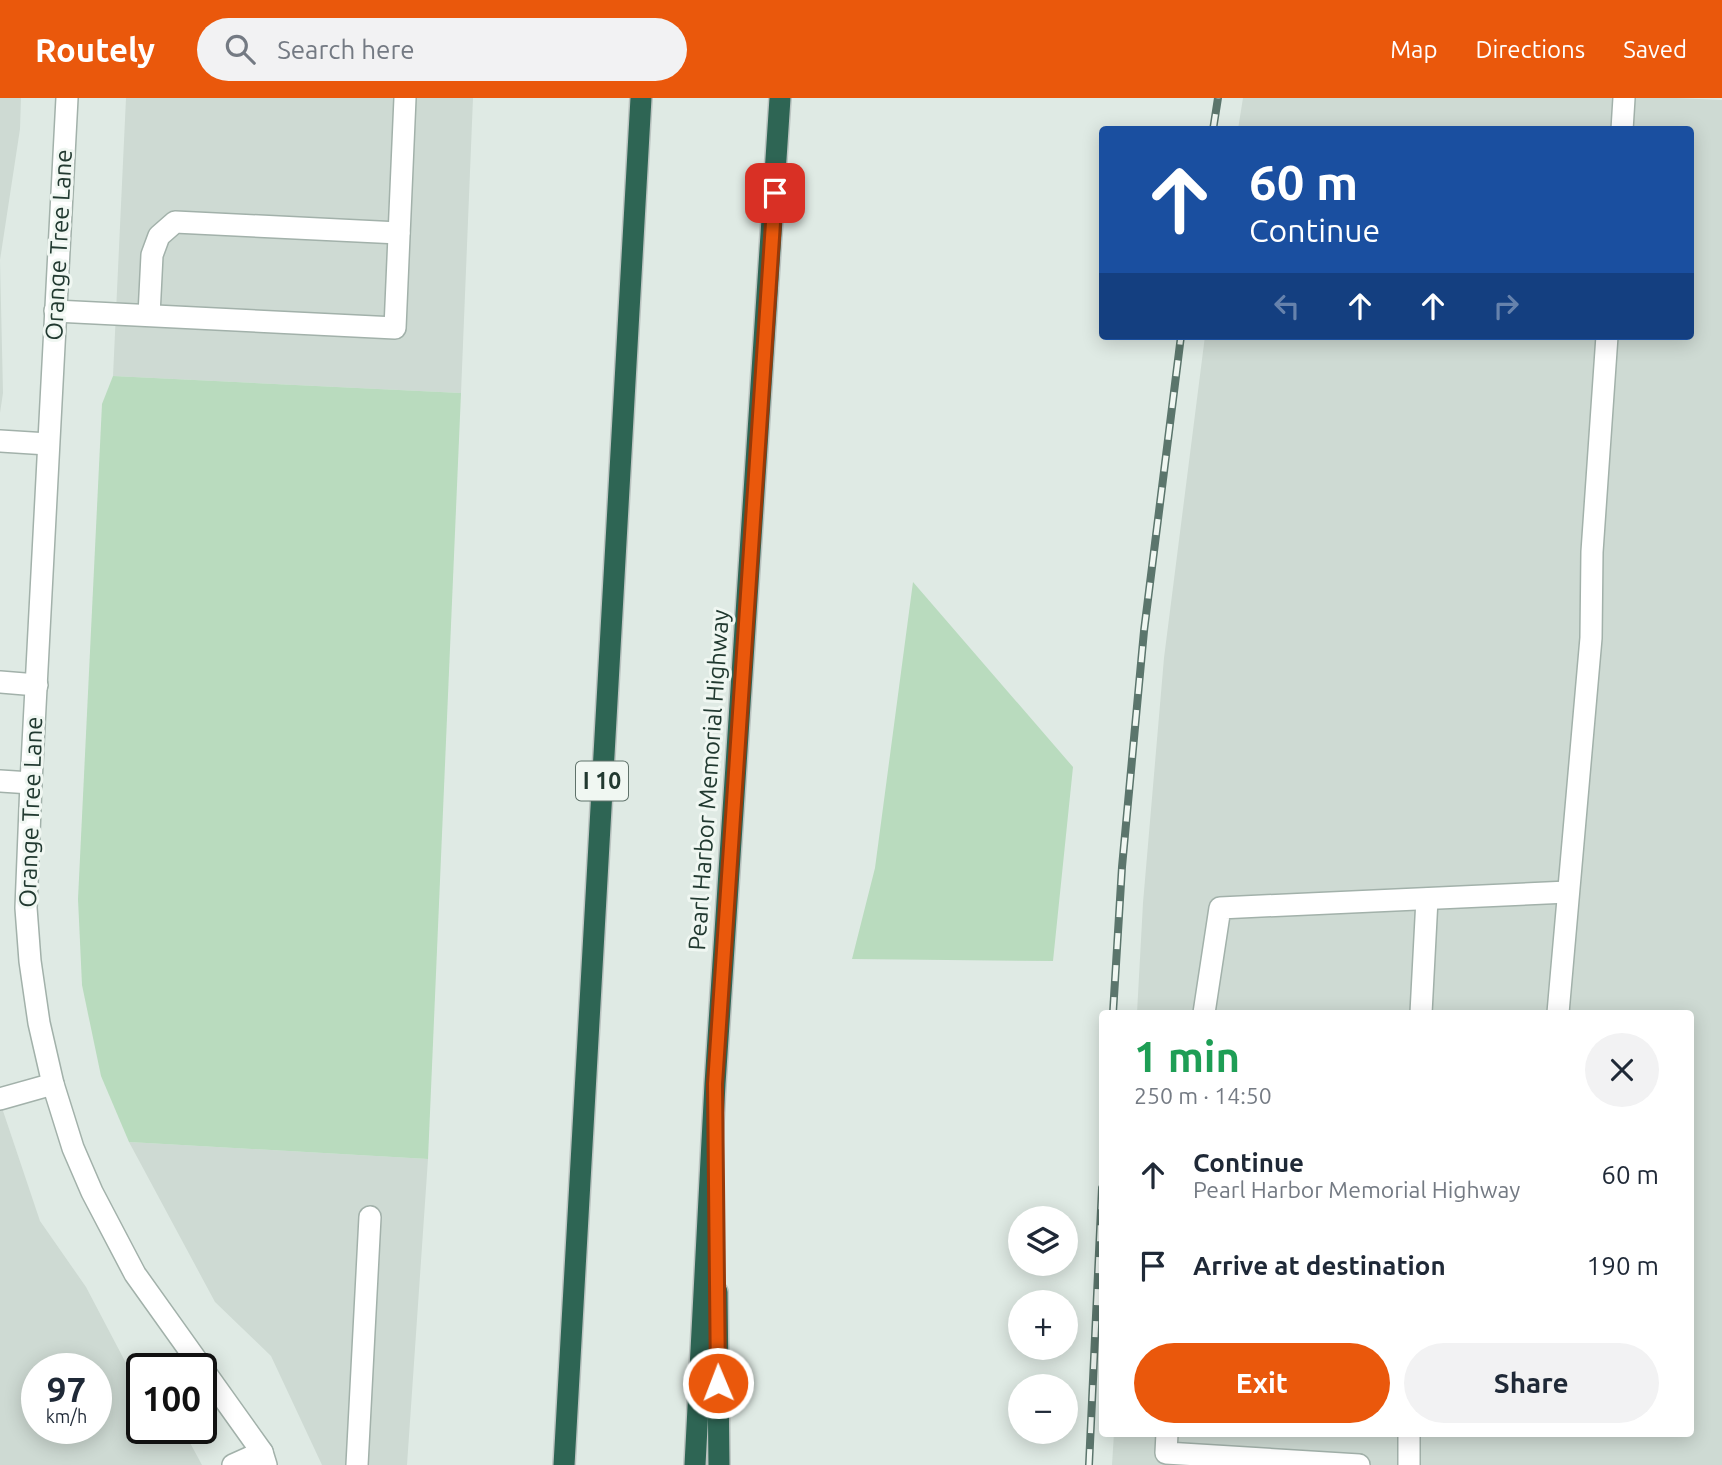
<!DOCTYPE html>
<meta charset="utf-8">
<style>
body{margin:0;font-family:Ubuntu,sans-serif;background:#f2f2f3;color:#1f2937;height:100vh;display:flex;flex-direction:column;font-size:26px;white-space:nowrap}
*{box-sizing:border-box;margin:0}
p{font-size:23px;color:#747a83}
.icon{flex:none;width:38px;height:38px;fill:none;stroke:currentColor;stroke-width:2;stroke-linecap:round;stroke-linejoin:round}
.map{position:relative;flex:1;overflow:hidden}
.details{position:absolute;left:1099px;top:912px;width:595px;height:427px;display:flex;flex-direction:column;background:#fff;border-radius:7px;box-shadow:0 4px 18px #0003}
.details>*{flex:none}
.guide{position:absolute;left:1099px;top:28px;width:595px;height:214px;border-radius:7px;box-shadow:0 4px 18px #0003;background:#1a4fa0;color:#fff;overflow:hidden}
.buttons{position:absolute;left:1008px;top:1108px;display:grid;gap:14px}
.buttons a{display:grid;place-items:center;width:70px;height:70px;border-radius:50%;background:#fff;box-shadow:0 4px 18px #0003;font-size:35px}
.speed{position:absolute;left:21px;top:1255px;display:flex;gap:14px;font-size:35px;font-weight:700;text-align:center}
.speed>*{display:grid;place-content:center;width:91px;height:91px;border-radius:50%;background:#fff;box-shadow:0 4px 18px #0003;line-height:1}
.speed small{font-size:18px;font-weight:400}
.speed .limit{border:4px solid #111;border-radius:10px;background:#fff;color:#111}
.pin{position:absolute;display:grid;place-items:center;width:60px;height:60px;color:#fff;margin:-30px;border-radius:14px;box-shadow:0 4px 10px #0006}
.me{position:absolute;width:77px;margin:-38px;rotate:359deg;stroke-linejoin:round;filter:drop-shadow(0 0 5px #0008)}
.turn{display:flex;align-items:center;gap:24px;height:147px;padding:0 35px;font-size:32px}
.turn .icon{width:91px;height:91px;stroke-width:2.5}
.turn b{display:block;font-size:49px;line-height:60px}
.lanes{display:flex;align-items:center;height:66px;padding:0 35px;background:#0003;justify-content:center;gap:35px;direction:ltr}
.lanes .off{opacity:.35}
.round{display:grid;place-items:center;flex:none;width:74px;height:74px;border-radius:37px;background:#f2f2f3}
.overview{display:flex;align-items:center;justify-content:space-between;height:119px;padding:0 35px}
h1{font-size:42px;font-weight:700;line-height:52px;color:#1e9e55}
.cta{display:flex;gap:14px;margin-top:auto;padding:14px 35px}
.cta a{flex:1;height:80px;border-radius:42px;background:#ea580c;color:#fff;font-size:28px;font-weight:700;line-height:80px;text-align:center}
.cta a+a{background:#f2f2f3;color:#1f2937}
ul{padding:0;list-style:none}
li{display:flex;align-items:center;gap:21px;height:91px;padding:0 35px}
li div{flex:1}
li b{display:block;font-size:26px}
li em{font-style:normal}
header{display:flex;align-items:center;gap:42px;box-sizing:border-box;height:98px;padding:0 35px;background:#ea580c;color:#fff}
header strong{font-size:33px}
nav{display:flex;gap:38px;margin-inline-start:auto;font-size:24px}
.search{width:490px;height:63px;background:#f2f2f3;display:flex;align-items:center;gap:18px;box-sizing:border-box;padding:0 24px;border-radius:38px;color:#747a83;font-size:26px}
.map>svg:first-child{display:block}
.built{fill:#cedad3;fill-rule:evenodd}
.green{fill:#b9dbbe}
.lines{fill:none;stroke-linecap:round;stroke-linejoin:round}
.minor-casing{stroke:#a2b1aa;stroke-width:24}
.highway-casing{stroke:#bcc4c1;stroke-width:24}
.minor{stroke:#fff;stroke-width:21}
.highway{stroke:#2e6554;stroke-width:21}
.rail-casing{stroke:#5b756c;stroke-width:8}
.rail{stroke:#f0f7f2;stroke-width:5;stroke-dasharray:16;stroke-linecap:butt}
.route-casing{stroke:#983908;stroke-width:18}
.route{stroke:#ea580c;stroke-width:12}
.labels{text-anchor:middle;stroke-width:6;stroke-linejoin:round;paint-order:stroke}
.shield{fill:#f0f7f2;stroke:#5f726a;stroke-width:2}
.shield-label{font-size:23px;font-weight:bold;fill:#213930}
.street-label{font-size:24px;fill:#213930;stroke:#f0f7f2}
</style>
<header>
<strong>Routely</strong>
<div class="search"><svg class="icon" aria-label="search" viewBox="0 0 24 24"><circle cx="10" cy="10" r="6"/><path d="M15 15l6 6"/></svg>Search here</div>
<nav><a>Map</a><a>Directions</a><a>Saved</a></nav>
</header>
<div class="map">
<svg width="1722" height="1367" viewBox="0 0 1722 1367">
<rect width="100%" height="100%" fill="#dfeae4"/>
<!-- built -->
<g class="built">
<path d="M0,0h21l-1,31 -20,131 3,133 -3,20z"/>
<path d="M126,0h347l-12,295 -348,-17z"/>
<path d="M1243,0h433l46,2v1365h-610l2,-32h576v-420h-553l6,-110 21,-245 41,-322h485v-206l-452,-1z"/>
<path d="M0,1004l40,119 46,66 42,80 14,15v46h40l20,37h-202zM37,1270h59v60h-59z"/>
<path d="M129,1044l299,17 -21,306h-85l-51,-109 -56,-54z"/>
</g>
<!-- green -->
<g class="green">
<path d="M113,278l348,17 -33,766 -299,-17 -28,-66 -19,-91 -4,-86 24,-495z"/>
<path d="M913,484l160,185 -20,194 -201,-2 23,-91z"/>
</g>
<g class="lines">
<!-- minor casing -->
<g class="minor-casing">
<g id="minor">
<path d="M67,0l-36,685 -5,125 4,53 9,62 14,61 20,64 19,44 43,82 127,178 4,13"/>
<path d="M1622,32l2,-32"/>
<path d="M55,213l340,17 10,-230"/>
<path d="M149,217l3,-60 7,-19 16,-14 224,11"/>
<path d="M0,343l48,3"/>
<path d="M0,584l37,3"/>
<path d="M0,683l31,2"/>
<path d="M1204,915l16,-105 348,-16"/>
<path d="M1421,915l6,-114"/>
<path d="M1558,915l33,-375 1,-86 15,-216"/>
<path d="M0,1001l53,-15"/>
<path d="M1167,1335l-1,20 193,12"/>
<path d="M233,1367l29,-13"/>
<path d="M357,1367l13,-248"/>
<path d="M1409,1367v-32"/>
</g>
</g>
<!-- highway casing -->
<g class="highway-casing">
<g id="highway">
<path d="M717,1194l2,173"/>
<path d="M564,1367l77,-1367"/>
<path d="M695,1367l20,-381 65,-986"/>
</g>
</g>
<!-- minor -->
<use href="#minor" class="minor"/>
<!-- highway -->
<use href="#highway" class="highway"/>
<!-- rail casing -->
<g class="rail-casing">
<g id="rail">
<path d="M1213,32l5,-32"/>
<path d="M1113,915l9,-146 22,-236 37,-295"/>
<path d="M1089,1367l13,-277"/>
</g>
</g>
<!-- rail -->
<use href="#rail" class="rail"/>
</g>
<g class="lines">
<!-- route casing -->
<g class="route-casing">
<path id="route" d="M718,1285l-3,-299 60,-891"/>
</g>
<!-- route -->
<use href="#route" class="route"/>
</g>
<g class="labels">
<!-- shield labels -->
<rect class="shield" x="576" y="663.5" width="52" height="39" rx="5"/>
<g class="shield-label">
<text x="602" y="691">I 10</text>
</g>
<!-- street labels -->
<g class="street-label">
<text transform="translate(59 147) rotate(-87)" y="8">Orange Tree Lane</text>
<text transform="translate(709 682) rotate(-86)" y="8">Pearl Harbor Memorial Highway</text>
<text transform="translate(31 714) rotate(-88)" y="8">Orange Tree Lane</text>
</g>
</g>
</svg>
<div class="buttons">
<a><svg class="icon" aria-label="layers" viewBox="0 0 24 24"><path d="M12 4l9 5-9 5-9-5zM3 14l9 5 9-5"/></svg></a>
<a>+</a>
<a>−</a>
</div>
<div class="speed"><div>97<small>km/h</small></div><div class="limit">100</div></div>
<div class="pin" style="left:775px;top:95px;background:#d93025"><svg class="icon" aria-label="arrive" viewBox="0 0 24 24"><path d="M6 21V4h12l-3 4 3 4H6"/></svg></div>
<svg class="me" style="left:718px;top:1285px" viewBox="-20 -20 40 40"><circle r="17" fill="#ea580c" stroke="#fff" stroke-width="3"/><path d="M0-11L8 9 0 5-8 9z" fill="#fff"/></svg>
<div class="guide">
<div class="turn"><svg class="icon" aria-label="ahead" viewBox="0 0 24 24"><path d="M12 20V5M6 11l6-6 6 6"/></svg><div><b>60 m</b>Continue</div></div>
<div class="lanes"><svg class="icon off" aria-label="left" viewBox="0 0 24 24"><path d="M17 20v-9H6M10 6l-5 5 5 5"/></svg><svg class="icon" aria-label="ahead" viewBox="0 0 24 24"><path d="M12 20V5M6 11l6-6 6 6"/></svg><svg class="icon" aria-label="ahead" viewBox="0 0 24 24"><path d="M12 20V5M6 11l6-6 6 6"/></svg><svg class="icon off" aria-label="right" viewBox="0 0 24 24"><path d="M7 20v-9h11M14 6l5 5-5 5"/></svg></div>
</div>
<section class="details">
<div class="overview"><div><h1>1 min</h1><p>250 m · 14:50</p></div><a class="round"><svg class="icon" aria-label="close" viewBox="0 0 24 24"><path d="M6 6l12 12M18 6L6 18"/></svg></a></div>
<ul>
<li><svg class="icon" aria-label="ahead" viewBox="0 0 24 24"><path d="M12 20V5M6 11l6-6 6 6"/></svg><div><b>Continue</b><p>Pearl Harbor Memorial Highway</p></div><em>60 m</em></li>
<li><svg class="icon" aria-label="arrive" viewBox="0 0 24 24"><path d="M6 21V4h12l-3 4 3 4H6"/></svg><div><b>Arrive at destination</b></div><em>190 m</em></li>
</ul>
<div class="cta"><a>Exit</a><a>Share</a></div>
</section>
</div>
